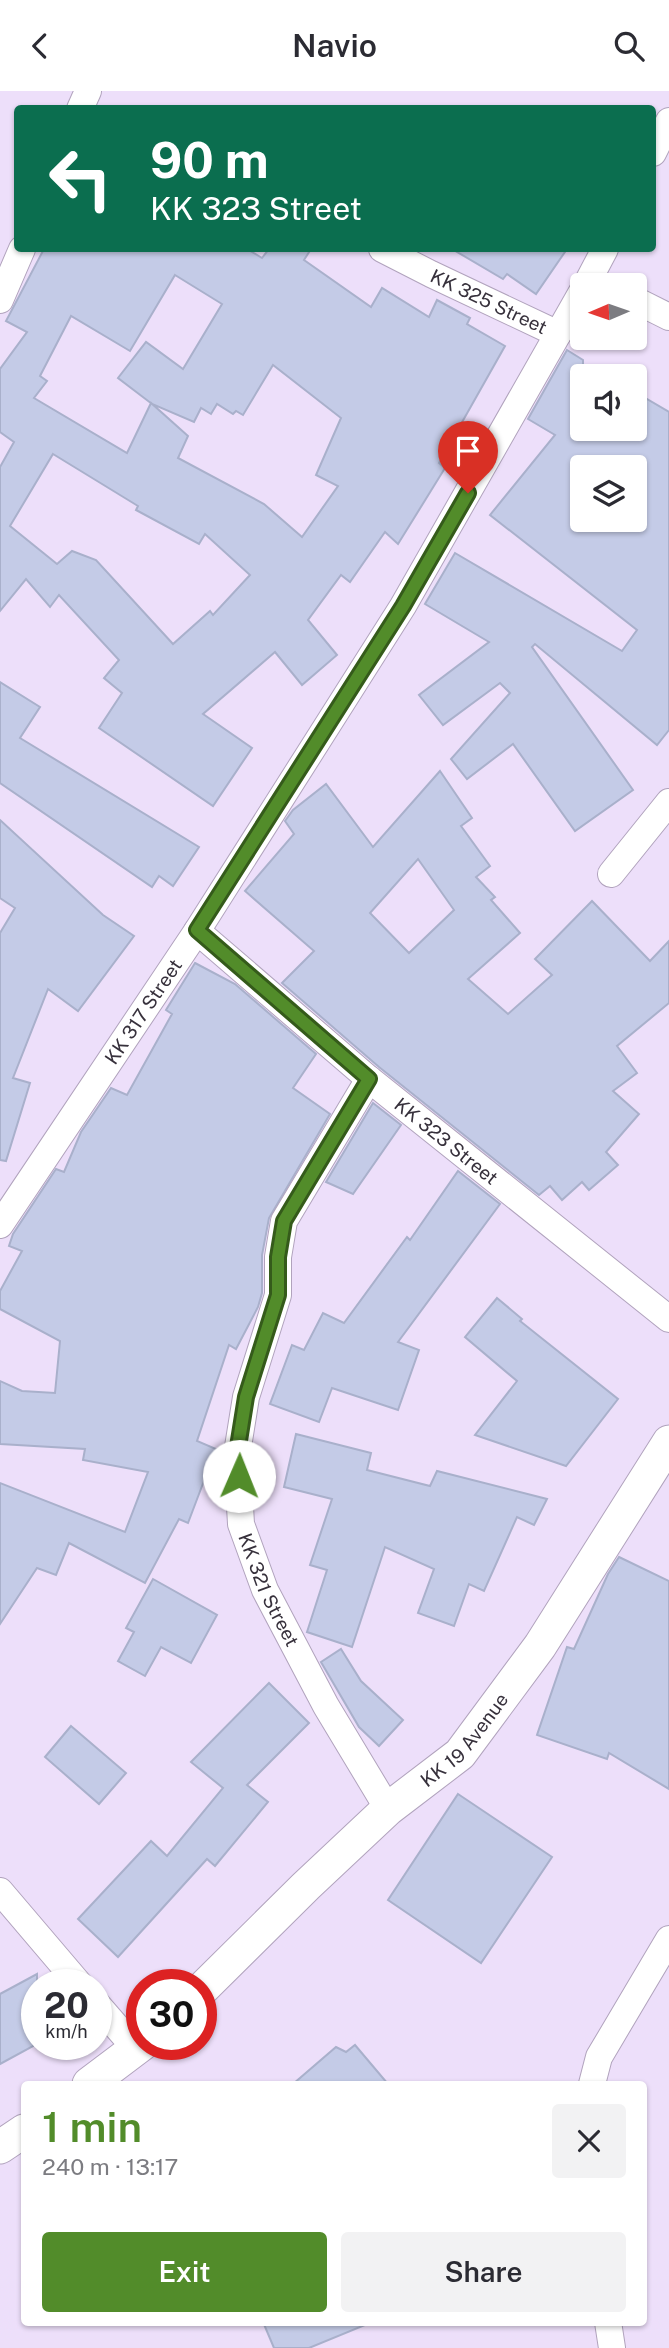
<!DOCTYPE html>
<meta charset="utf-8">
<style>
body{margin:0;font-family:"Public Sans",sans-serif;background:#f2f2f3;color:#2b2b33;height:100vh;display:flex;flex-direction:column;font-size:26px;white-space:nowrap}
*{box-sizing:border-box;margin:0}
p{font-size:23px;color:#7c7c81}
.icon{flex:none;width:38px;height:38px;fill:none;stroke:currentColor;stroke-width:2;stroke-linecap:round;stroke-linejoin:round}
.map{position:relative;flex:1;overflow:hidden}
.drawer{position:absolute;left:21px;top:1990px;width:626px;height:245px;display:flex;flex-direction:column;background:#fff;border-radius:7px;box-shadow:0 2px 5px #0004}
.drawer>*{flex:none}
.guide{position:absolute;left:14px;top:14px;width:642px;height:147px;border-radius:7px;box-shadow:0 2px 5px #0004;background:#0b6e4f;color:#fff;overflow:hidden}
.needle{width:46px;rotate:268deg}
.fabs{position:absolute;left:570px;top:182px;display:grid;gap:14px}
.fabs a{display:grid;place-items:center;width:77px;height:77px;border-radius:7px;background:#fff;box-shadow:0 2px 5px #0004;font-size:35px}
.speed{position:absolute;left:21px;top:1878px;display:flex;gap:14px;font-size:35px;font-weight:700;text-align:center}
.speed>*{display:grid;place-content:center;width:91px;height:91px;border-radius:50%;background:#fff;box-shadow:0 2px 5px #0004;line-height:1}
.speed small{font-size:18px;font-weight:400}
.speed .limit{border:10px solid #d22;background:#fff;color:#111}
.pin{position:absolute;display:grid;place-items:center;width:60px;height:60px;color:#fff;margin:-72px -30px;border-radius:50% 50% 50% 0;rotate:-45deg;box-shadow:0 0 7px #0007}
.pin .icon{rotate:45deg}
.me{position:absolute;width:77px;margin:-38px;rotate:1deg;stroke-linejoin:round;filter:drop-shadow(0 0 5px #0008)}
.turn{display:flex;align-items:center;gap:24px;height:147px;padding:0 21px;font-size:32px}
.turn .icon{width:91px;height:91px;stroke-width:2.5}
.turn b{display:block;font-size:49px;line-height:60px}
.round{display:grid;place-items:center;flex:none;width:74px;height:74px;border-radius:7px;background:#f2f2f3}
.summary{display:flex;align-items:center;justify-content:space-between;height:119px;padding:0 21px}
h1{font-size:42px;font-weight:600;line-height:52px;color:#528c2a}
.primary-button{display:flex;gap:14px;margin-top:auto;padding:14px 21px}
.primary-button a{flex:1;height:80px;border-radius:7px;background:#528c2a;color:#fff;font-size:28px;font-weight:600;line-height:80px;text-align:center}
.primary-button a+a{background:#f2f2f3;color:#2b2b33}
header{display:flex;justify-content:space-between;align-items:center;height:91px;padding:0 21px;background:#fff;font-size:32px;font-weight:600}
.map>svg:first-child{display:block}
.building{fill:#c4cbe7;stroke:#a9b0cb;stroke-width:2;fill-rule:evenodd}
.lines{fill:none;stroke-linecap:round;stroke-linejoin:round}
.minor-casing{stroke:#b1a3bd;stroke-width:28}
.tertiary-casing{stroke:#b1a3bd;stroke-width:35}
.minor{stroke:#fff;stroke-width:26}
.tertiary{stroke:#fff;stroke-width:33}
.route-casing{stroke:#355b1b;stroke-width:18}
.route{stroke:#528c2a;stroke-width:12}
.labels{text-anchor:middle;stroke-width:5;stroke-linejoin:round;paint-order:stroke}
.street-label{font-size:19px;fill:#37313c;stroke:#f6f0fb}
</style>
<header><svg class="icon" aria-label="back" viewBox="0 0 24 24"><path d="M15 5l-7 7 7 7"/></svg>Navio<svg class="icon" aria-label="search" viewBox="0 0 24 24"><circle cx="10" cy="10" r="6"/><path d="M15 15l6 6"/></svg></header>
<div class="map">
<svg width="669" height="2257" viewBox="0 0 669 2257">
<rect width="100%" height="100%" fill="#eddffa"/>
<!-- building -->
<g class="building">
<path d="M44,158h203l15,9 7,-9h42l-7,11 67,47 11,-19 47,29 8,-17 33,18 -3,6 38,22 -66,117 6,5 -47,76 -13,-12 -35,50 -9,-7 -33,45 29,35 -35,30 -27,-33 -72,62 49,34 -39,58 -114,-78 23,-35 -18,-15 15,-18 -60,-65 -9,12 -24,-28 -26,32v-144l14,-25 -14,-10v-63l27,-37 -21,-11zM175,184l47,29 -39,65 -37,-27 -28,36 34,26 42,18 7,-14 10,6 6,-10 16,10 3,-3 7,4 30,-50 68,53 -25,57 22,11 -36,51 -38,-33 -86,-46 10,-22 -37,-33 -24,50 -93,-55 13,-17 -7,-5 31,-60 59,35zM53,363l85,52 -2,4 63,34 6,-10 45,41 -37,40 -3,-4 -37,33 -77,-84 -24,-9 -15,13 -47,-38z"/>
<path d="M452,158h115l-31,45 -29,-20 -4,5z"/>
<path d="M567,259l16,10v69h52v-37l34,20v318l-12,15 -122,-101 -3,3 101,143 -58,41 -62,-87 -46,35 -16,-20 59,-66 -10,-10 -57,42 -24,-30 70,-53 -64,-38 30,-51 167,98 15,-21 -147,-115 65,-80 -27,-16zM583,376h52v53h-52z"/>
<path d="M0,591l40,25 -20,31 179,109 -26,39 -14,-10 -7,11 -152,-104z"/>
<path d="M440,680l32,47 -11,8 29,40 -14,11 19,20 -4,3 29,33 -52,46 40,35 44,-39 -17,-16 57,-58 58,60 19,-20v62l-52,43 20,27 -24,18 26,23 -33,38 12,13 -29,25 -7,-8 -20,18 -12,-14 -11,9 -160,-128 -97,-84 32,-32 -69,-60 49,-57 -9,-13 8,-11 33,-26 47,63zM418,768l36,51 -45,43 -39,-40z"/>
<path d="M0,729l103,95 31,21 -56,75 -30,-22 -35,89 17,5 -24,78 -6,-1v-227l15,-25 -15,-10z"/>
<path d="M195,872l40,21 81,70 -23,34 37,26 -61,104 -7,37v38l-4,14 -22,42 -7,-4 -32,96 19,8 -28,74 -9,-4 -34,64 -76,-40 -13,32 -19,-7 -37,56v-141l125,49 23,-60 -65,-12 2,-11 -85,-5v-63l22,10 33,2 5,-52 -60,-32v-18l22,-40 -13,-5 4,-12 43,-65 8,3 17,-40 30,-44 16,7 45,-81 -6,-4z"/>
<path d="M373,1012l28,22 -48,69 -27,-12z"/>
<path d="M458,1080l42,33 -102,138 21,8 -21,60 -66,-22 -13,34 -49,-18 22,-59 12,5 19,-37 21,10 63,-86 3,3z"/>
<path d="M497,1207l25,21 -2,2 98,78 -52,67 -91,-31 42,-54 -52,-44z"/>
<path d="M296,1343l75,19 -4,17 63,16 7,-15 110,28 -13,26 -17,-8 -33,74 -15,-7 -15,42 -36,-13 16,-44 -49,-22 -33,100 -45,-15 20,-62 -17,-5 22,-66 -48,-12z"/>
<path d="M619,1466l50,24v208l-60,-36 -2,6 -70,-24 30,-88 7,2 34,-75z"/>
<path d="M153,1488l64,36 -26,48 -30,-16 -16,29 -27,-15 16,-29 -8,-4z"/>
<path d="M341,1558l20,32 42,39 -24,26 -20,-19 -38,-65z"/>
<path d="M269,1592l40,40 -62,62 21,17 -53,64 -8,-7 -89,98 -40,-38 73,-78 16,15 56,-68 -32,-26z"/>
<path d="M71,1635l55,47 -27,31 -54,-47z"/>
<path d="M458,1703l94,63 -71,106 -93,-63z"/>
<path d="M37,1883v70l-37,20v-70z"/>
<path d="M355,1954l33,39h-95l43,-37 10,5z"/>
<path d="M263,2231h106l1,1 -61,25h-35z"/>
</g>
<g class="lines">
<!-- minor casing -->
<g class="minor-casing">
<g id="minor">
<path d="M80,18l8,-18"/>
<path d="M653,62l16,-32"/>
<path id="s1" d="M382,158l49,25 127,60"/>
<path d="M586,194l19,-36"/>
<path d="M0,209l22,-51"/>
<path d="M635,209l34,17"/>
<path d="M611,783l58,-72"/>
<path id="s2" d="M197,840l172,148 300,240"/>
<path id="s3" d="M369,988l-85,142 -6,36v38l-32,102 -9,56 4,71 24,66 61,116 62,103"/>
<path id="s4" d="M0,1134l197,-294 206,-325 180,-316"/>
<path d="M0,1800l80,94"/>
<path d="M96,1912l40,46"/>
<path d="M592,1993l7,-27 70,-118"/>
<path d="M608,2231l4,26"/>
</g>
</g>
<!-- tertiary casing -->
<g class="tertiary-casing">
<g id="tertiary">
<path id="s5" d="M201,1899l105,-104 82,-77 72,-55 80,-108 129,-204"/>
<path d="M89,1993l53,-40"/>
<path d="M0,2056l24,-16"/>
</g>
</g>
<!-- minor -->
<use href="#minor" class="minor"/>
<!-- tertiary -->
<use href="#tertiary" class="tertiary"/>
</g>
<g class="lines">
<!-- route casing -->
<g class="route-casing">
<path id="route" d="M239,1385l-2,-23 9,-56 32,-102v-38l6,-36 85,-142 -172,-149 206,-324 65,-113"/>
</g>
<!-- route -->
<use href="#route" class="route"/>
</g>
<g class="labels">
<!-- street labels -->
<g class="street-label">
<text dy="7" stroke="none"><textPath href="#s1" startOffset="119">KK 325 Street</textPath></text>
<text dy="7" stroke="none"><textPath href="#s4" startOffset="257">KK 317 Street</textPath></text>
<text dy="7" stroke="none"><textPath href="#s2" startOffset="326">KK 323 Street</textPath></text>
<text dy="7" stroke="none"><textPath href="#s3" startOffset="546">KK 321 Street</textPath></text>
<text dy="7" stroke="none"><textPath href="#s5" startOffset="364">KK 19 Avenue</textPath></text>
</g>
</g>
</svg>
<div class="fabs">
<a><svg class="needle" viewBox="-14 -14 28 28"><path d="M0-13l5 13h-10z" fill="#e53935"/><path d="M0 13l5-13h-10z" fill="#7c7c81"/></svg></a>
<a><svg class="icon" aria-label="sound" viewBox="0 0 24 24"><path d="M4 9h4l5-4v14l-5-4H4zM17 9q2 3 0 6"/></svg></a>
<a><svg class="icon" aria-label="layers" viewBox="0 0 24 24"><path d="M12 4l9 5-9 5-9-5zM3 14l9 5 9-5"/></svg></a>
</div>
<div class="speed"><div>20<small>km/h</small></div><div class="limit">30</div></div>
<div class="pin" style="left:468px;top:402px;background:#d93025"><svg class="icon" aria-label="arrive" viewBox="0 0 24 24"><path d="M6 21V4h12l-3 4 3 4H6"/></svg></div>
<svg class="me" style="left:239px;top:1385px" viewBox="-20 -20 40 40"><circle r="19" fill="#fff"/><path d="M0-13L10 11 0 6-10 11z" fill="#528c2a"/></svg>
<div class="guide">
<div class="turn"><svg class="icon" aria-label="left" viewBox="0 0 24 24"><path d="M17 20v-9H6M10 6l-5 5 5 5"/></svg><div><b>90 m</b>KK 323 Street</div></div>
</div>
<section class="drawer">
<div class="summary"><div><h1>1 min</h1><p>240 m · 13:17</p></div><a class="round"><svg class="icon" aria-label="close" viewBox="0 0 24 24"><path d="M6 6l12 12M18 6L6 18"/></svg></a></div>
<div class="primary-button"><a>Exit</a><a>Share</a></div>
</section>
</div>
